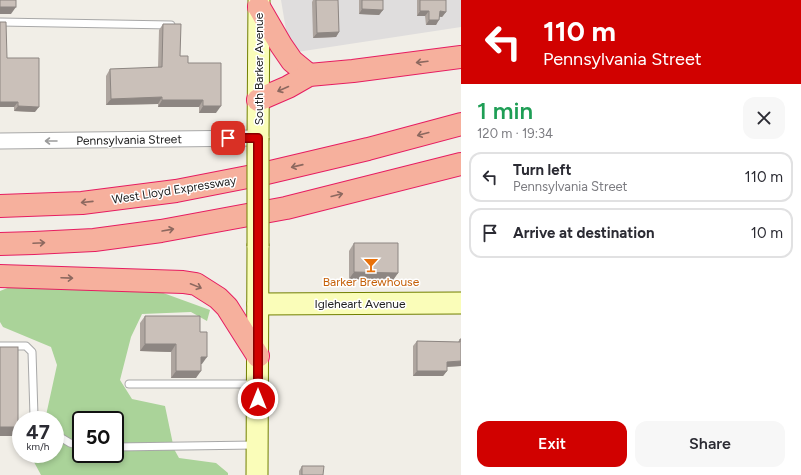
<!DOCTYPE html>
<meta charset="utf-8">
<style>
body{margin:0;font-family:Figtree,sans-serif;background:#f7f7f7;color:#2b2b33;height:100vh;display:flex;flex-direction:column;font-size:15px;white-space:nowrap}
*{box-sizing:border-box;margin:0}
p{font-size:13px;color:#7c7c81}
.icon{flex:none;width:22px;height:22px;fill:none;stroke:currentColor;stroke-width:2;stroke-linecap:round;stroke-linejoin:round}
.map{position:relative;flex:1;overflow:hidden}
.drawer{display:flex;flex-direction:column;background:#fff;width:340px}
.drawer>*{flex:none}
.banner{background:#d10100;color:#fff;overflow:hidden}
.speed{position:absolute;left:12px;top:411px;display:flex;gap:8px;font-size:20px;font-weight:700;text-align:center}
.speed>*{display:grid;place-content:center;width:52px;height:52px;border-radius:50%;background:#fff;box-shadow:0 2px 6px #0003;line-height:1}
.speed small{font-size:10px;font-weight:400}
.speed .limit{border:2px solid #111;border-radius:6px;background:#fff;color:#111}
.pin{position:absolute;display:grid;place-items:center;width:34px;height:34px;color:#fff;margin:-17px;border-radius:8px;box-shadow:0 2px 6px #0006}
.me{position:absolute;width:44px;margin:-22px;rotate:0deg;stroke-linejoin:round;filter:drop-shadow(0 0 3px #0008)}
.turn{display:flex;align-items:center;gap:14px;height:84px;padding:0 16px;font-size:18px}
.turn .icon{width:52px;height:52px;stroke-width:2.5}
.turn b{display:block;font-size:28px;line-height:34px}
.round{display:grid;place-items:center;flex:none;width:42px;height:42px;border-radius:12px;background:#f7f7f7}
.overview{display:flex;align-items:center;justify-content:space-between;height:68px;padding:0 16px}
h1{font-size:24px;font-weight:600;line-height:30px;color:#1e9e55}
.primary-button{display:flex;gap:8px;margin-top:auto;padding:8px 16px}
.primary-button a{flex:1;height:46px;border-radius:12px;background:#d10100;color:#fff;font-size:16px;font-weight:600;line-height:46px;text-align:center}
.primary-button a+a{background:#f7f7f7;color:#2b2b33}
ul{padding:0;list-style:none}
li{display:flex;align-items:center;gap:12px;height:50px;margin:0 8px 6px;padding:0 8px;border:2px solid #e1e1e2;border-radius:12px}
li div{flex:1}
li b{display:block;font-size:15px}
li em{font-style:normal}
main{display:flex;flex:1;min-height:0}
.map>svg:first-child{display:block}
.residential{fill:#dfdddd}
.forest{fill:#aad399;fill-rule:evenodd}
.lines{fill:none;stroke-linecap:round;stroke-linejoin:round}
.service-casing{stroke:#a8a8a8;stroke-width:9}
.minor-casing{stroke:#a8a8a8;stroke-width:17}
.secondary-casing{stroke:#717f00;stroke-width:23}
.trunk-casing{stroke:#e61d61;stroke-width:24}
.service{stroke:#fff;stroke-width:7}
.minor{stroke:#fff;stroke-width:15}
.secondary{stroke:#fafdb9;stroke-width:21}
.trunk{stroke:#f6b09d;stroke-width:22}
.secondary-bridge-casing{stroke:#717f00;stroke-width:23;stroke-linecap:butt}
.secondary-bridge{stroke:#fafdb9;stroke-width:21}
.wall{fill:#aea59f}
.shaded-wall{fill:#8d8682}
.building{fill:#cac0b9;stroke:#8d8682}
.oneway{stroke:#8c685f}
.oneway2{stroke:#9b9b9b}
.route-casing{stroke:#880100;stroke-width:10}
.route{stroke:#d10100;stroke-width:7}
.labels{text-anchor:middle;stroke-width:3;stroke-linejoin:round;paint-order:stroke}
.street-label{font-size:12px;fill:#212121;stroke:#fff}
.food-label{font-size:12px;fill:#c56008;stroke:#fff}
</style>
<main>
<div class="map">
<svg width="461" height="475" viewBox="0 0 461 475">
<rect width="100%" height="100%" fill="#f1eee7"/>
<!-- residential -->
<path class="residential" d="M281,0h180v27l-164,25 -9,-10z"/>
<!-- forest -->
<path class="forest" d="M10,287l145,3 55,20 -3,11 -16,-9 -49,2 -11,23 -11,43 12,19 33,7 9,43 5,9 37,5 12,10v2h-187l-7,-13v-8h21v-34h-10l12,-55 -6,-18 -48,-20 -3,-5v-31zM81,420h34v34h-34z"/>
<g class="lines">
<!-- service casing -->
<g class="service-casing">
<g id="service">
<path d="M0,22l171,3"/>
<path d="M0,346h26l6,6 2,64 2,4"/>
<path d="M129,384h126"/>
<path d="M55,434l15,9 11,3"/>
<path d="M115,447l140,-2"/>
</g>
</g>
<!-- minor casing -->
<g class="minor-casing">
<path id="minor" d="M0,141l258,-3"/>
</g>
<!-- secondary casing -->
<g class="secondary-casing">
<g id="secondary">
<path d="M258,138l1,-138"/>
<path d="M258,304l203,-1"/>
<path d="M257,475l1,-229"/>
</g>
</g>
<!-- trunk casing -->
<g class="trunk-casing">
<g id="trunk">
<path d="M259,7l22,38 11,16 17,14"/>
<path d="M258,100l30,-13 21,-12 44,-4 108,-14"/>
<path d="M0,206l82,-3 94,-12 82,-16 110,-26 93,-25"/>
<path d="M0,244l34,-1 60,-3 67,-9 125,-23 175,-44"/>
<path d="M0,276l183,6 13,2 22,14 9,9 31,49"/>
</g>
</g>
<!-- service -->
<use href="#service" class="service"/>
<!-- minor -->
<use href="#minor" class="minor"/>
<!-- secondary -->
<use href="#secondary" class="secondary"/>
<!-- trunk -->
<use href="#trunk" class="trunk"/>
<!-- secondary-bridge casing -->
<g class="secondary-bridge-casing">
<path id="secondary-bridge" d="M258,246v-108"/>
</g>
<!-- secondary-bridge -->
<use href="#secondary-bridge" class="secondary-bridge"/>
</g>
<!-- wall -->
<g class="wall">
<path d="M313,0h25l1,32 -3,5 -23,1 -1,-36z"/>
<path d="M359,0h24v10l-4,5 -20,-1z"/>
<path d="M417,0h29v12l-4,5h-3l-3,8h-10l-1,-9h-8z"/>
<path d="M163,24l17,32 8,7 28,50h-17v-6h-41v-3l-52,1v-29l4,-7 48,-1 1,-38z"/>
<path d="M7,58l28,54 -21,-1v-4h-14z"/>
<path d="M354,243l44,30 -5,7 -44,-1v-28z"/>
<path d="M145,316l55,16 2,32h-1l-5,14h-25v-26l-31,-1v-28z"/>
<path d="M460,339h1v27l-14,1v4l-4,5h-30v-30l4,-5 41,1z"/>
<path d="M302,466l21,9h-24v-4z"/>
</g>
<!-- shaded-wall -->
<g class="shaded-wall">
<path d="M0,7h16l-5,7h-11z"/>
<path d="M362,9l21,1 -4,5 -20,-1z"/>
<path d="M420,11h9l-4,5h-8z"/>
<path d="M440,11l6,1 -4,5 -6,-1z"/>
<path d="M429,20h10l-3,5h-10z"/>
<path d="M339,32l-3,5 -23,1 4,-5z"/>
<path d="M162,97l-4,7 -52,1 5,-6z"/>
<path d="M162,100h41l-4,7h-41z"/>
<path d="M0,102h18l-4,5h-14z"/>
<path d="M18,106l21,1 -4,5 -21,-1z"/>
<path d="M203,106h18l-5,7h-17z"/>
<path d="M354,272l44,1 -5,7 -44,-1z"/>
<path d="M145,344h31l-5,8 -31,-1z"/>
<path d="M201,357h6l-5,7h-6z"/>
<path d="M461,361v5l-18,1 4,-5z"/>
<path d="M176,371h25l-5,7h-25z"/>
<path d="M417,371h30l-4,5h-30z"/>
<path d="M0,427h18l-6,9h-12z"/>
</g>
<!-- building -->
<g class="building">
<rect x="0" y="0" width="16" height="7"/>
<path d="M316,0h22l1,32 -22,1z"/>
<path d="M362,0h21v10l-21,-1z"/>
<path d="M420,0h26v12l-6,-1 -1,9h-10v-9h-9z"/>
<path d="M0,22h6l1,36h32v49l-21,-1v-4h-18z"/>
<path d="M163,24h18l-1,32h8v7h33v43h-18v-6h-41v-3l-51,2 -1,-30 52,-2z"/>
<path d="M354,243h44v30l-44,-1z"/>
<path d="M145,316h55v16h7v25h-6v14h-25v-27h-31z"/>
<path d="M460,339h1v22l-14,1v9h-30v-30l43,1z"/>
<rect x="0" y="347" width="18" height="80"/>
<path d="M302,466h22l-1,9h-21z"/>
</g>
<!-- one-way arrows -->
<defs><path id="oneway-shaft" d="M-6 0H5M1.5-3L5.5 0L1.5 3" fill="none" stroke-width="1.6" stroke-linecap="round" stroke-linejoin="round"/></defs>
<g class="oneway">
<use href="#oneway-shaft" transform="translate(422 62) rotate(173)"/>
<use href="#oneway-shaft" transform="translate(283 89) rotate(156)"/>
<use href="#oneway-shaft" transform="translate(423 134) rotate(165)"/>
<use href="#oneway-shaft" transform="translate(297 166) rotate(167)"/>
<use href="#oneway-shaft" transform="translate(337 195) rotate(-14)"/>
<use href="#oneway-shaft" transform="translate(87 202) rotate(174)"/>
<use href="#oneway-shaft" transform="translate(168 230) rotate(-10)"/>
<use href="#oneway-shaft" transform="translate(39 243) rotate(-3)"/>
<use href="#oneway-shaft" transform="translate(67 278) rotate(2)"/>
<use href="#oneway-shaft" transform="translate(196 286) rotate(22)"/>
</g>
<use class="oneway2" href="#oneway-shaft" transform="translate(51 141) rotate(180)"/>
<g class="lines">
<!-- route casing -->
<g class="route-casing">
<path id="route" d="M228,138h30v261"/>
</g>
<!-- route -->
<use href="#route" class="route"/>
</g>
<!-- icons -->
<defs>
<g id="bar-bare" transform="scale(1.2)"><path d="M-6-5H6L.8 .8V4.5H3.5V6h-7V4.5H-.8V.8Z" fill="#e8710a" stroke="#fff" stroke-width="2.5" paint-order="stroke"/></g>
</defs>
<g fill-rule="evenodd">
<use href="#bar-bare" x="371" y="265"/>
</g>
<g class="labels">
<!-- street labels -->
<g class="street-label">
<text transform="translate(259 69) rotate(-90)" y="4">South Barker Avenue</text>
<text transform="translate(129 140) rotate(-1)" y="4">Pennsylvania Street</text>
<text transform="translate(174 190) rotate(-9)" y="4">West Lloyd Expressway</text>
<text x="360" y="308">Igleheart Avenue</text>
</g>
<!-- food labels -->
<g class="food-label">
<text x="371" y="286">Barker Brewhouse</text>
</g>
</g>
</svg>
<div class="speed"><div>47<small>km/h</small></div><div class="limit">50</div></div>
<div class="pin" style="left:228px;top:138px;background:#d93025"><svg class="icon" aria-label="arrive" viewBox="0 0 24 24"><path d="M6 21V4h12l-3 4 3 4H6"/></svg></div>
<svg class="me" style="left:258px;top:399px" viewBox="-20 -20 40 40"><circle r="17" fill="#d10100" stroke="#fff" stroke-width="3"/><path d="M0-11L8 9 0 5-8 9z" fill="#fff"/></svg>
</div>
<section class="drawer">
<div class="banner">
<div class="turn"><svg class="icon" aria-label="left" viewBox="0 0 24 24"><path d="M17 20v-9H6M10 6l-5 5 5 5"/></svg><div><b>110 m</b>Pennsylvania Street</div></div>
</div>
<div class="overview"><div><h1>1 min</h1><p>120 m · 19:34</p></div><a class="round"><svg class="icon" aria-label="close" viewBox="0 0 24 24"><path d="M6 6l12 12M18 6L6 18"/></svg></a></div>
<ul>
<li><svg class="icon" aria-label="left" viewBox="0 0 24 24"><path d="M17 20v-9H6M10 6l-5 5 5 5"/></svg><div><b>Turn left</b><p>Pennsylvania Street</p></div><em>110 m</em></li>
<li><svg class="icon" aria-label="arrive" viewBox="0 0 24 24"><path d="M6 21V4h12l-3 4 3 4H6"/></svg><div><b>Arrive at destination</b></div><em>10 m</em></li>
</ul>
<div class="primary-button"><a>Exit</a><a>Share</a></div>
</section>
</main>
